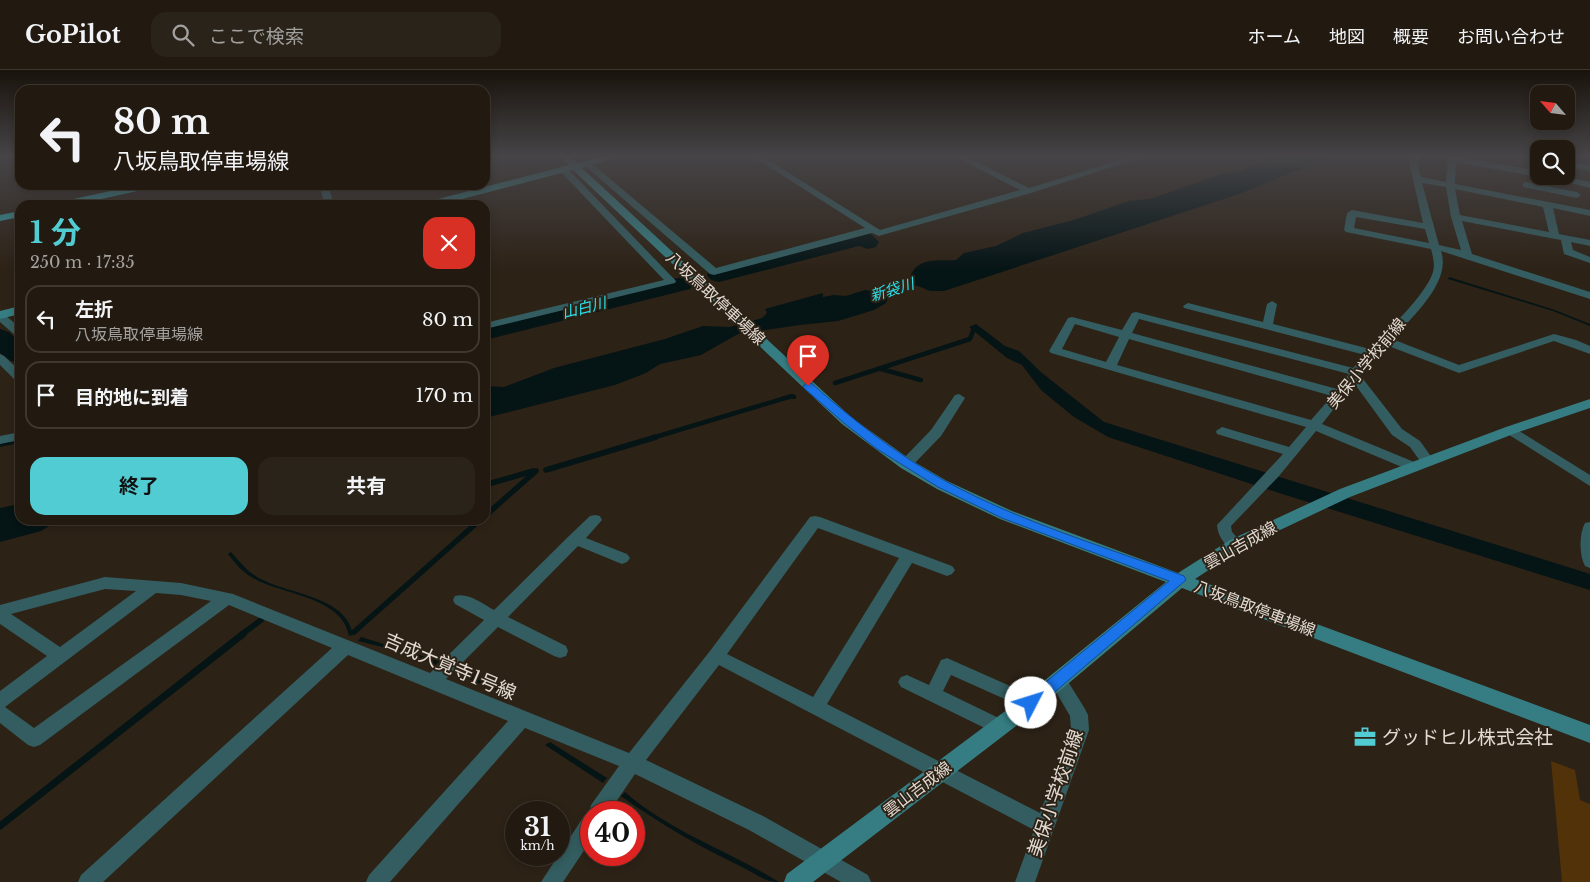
<!DOCTYPE html>
<html lang="ja">
<meta charset="utf-8">
<style>
body{margin:0;font-family:"Libre Baskerville","Noto Sans JP",serif;background:#2a2319;color:#f1f3f6;height:100vh;display:flex;flex-direction:column;font-size:19px;white-space:nowrap}
*{box-sizing:border-box;margin:0}
p{font-size:16px;color:#a2a19f}
.icon{flex:none;width:28px;height:28px;fill:none;stroke:currentColor;stroke-width:2;stroke-linecap:round;stroke-linejoin:round}
.map{position:relative;flex:1;overflow:hidden}
.drawer{position:absolute;left:15px;top:130px;width:475px;height:325px;display:flex;flex-direction:column;background:#221a10;border-radius:15px;box-shadow:0 2px 8px #0003,0 0 0 1px #3f3830}
.drawer>*{flex:none}
.hud{position:absolute;left:15px;top:15px;width:475px;height:105px;border-radius:15px;box-shadow:0 2px 8px #0003,0 0 0 1px #3f3830;background:#221a10;color:#f1f3f6;overflow:hidden}
.needle{width:32px;rotate:298deg}
.buttons{position:absolute;left:1530px;top:15px;display:grid;gap:10px}
.buttons a{display:grid;place-items:center;width:45px;height:45px;border-radius:10px;background:#221a10;box-shadow:0 2px 8px #0003,0 0 0 1px #3f3830;font-size:25px}
.speed{position:absolute;left:505px;top:731px;display:flex;gap:10px;font-size:25px;font-weight:700;text-align:center}
.speed>*{display:grid;place-content:center;width:65px;height:65px;border-radius:50%;background:#221a10;box-shadow:0 2px 8px #0003,0 0 0 1px #3f3830;line-height:1}
.speed small{font-size:12px;font-weight:400}
.speed .limit{border:8px solid #d22;background:#fff;color:#111}
.pin{position:absolute;display:grid;place-items:center;width:42px;height:42px;color:#fff;margin:-51px -21px;border-radius:50% 50% 50% 0;rotate:-45deg;box-shadow:0 0 5px #0007}
.pin .icon{rotate:45deg}
.me{position:absolute;width:55px;margin:-28px;rotate:50deg;stroke-linejoin:round;filter:drop-shadow(0 0 4px #0008)}
.turn{display:flex;align-items:center;gap:18px;height:105px;padding:0 15px;font-size:22px}
.turn .icon{width:65px;height:65px;stroke-width:2.5}
.turn b{display:block;font-size:35px;line-height:42px}
.round{display:grid;place-items:center;flex:none;width:52px;height:52px;border-radius:15px;background:#2a2319}
.summary{display:flex;align-items:center;justify-content:space-between;height:85px;padding:0 15px}
h1{font-size:30px;font-weight:700;line-height:38px;color:#51ccd3}
.cta{display:flex;gap:10px;margin-top:auto;padding:10px 15px}
.cta a{flex:1;height:58px;border-radius:15px;background:#51ccd3;color:#111;font-size:20px;font-weight:700;line-height:58px;text-align:center}
.cta a+a{background:#2a2319;color:#f1f3f6}
ul{padding:0;list-style:none}
li{display:flex;align-items:center;gap:15px;height:68px;margin:0 10px 8px;padding:0 5px;border:2px solid #3f3830;border-radius:15px}
li div{flex:1}
li b{display:block;font-size:19px}
li em{font-style:normal}
header{display:flex;align-items:center;gap:30px;box-sizing:border-box;height:70px;padding:0 25px;background:#221a10;border-bottom:1px solid #3f3830}
header strong{font-size:24px}
nav{display:flex;gap:28px;margin-inline-start:auto;font-size:18px}
.search{width:350px;height:45px;background:#2a2319;display:flex;align-items:center;gap:12px;box-sizing:border-box;padding:0 18px;border-radius:15px;color:#a2a19f;font-size:19px}
.map>svg:first-child{display:block}
.green{fill:#513209}
.water{fill:#051415}
.lines{fill:none;stroke-linecap:round;stroke-linejoin:round}
.stream-far3{stroke:#051415;stroke-width:3}
.stream-far2{stroke:#051415;stroke-width:4.5}
.stream-far1{stroke:#051415;stroke-width:5.5}
.stream{stroke:#051415;stroke-width:7}
.river{fill:#051415;fill-rule:evenodd}
.street{fill:#335d60;fill-rule:evenodd}
.secondary{fill:#357d82;fill-rule:evenodd}
.primary{fill:#32959b;fill-rule:evenodd}
.route{fill:#1a73e8;stroke:#114b97}
.labels{text-anchor:middle;stroke-width:4;stroke-linejoin:round;paint-order:stroke}
.far-water-label{font-size:15px;font-style:italic;fill:#2be2ec;stroke:#2d2216}
.street-label{font-size:16px;fill:#e3dbd3;stroke:#2d2216}
.near-street-label{font-size:19px;fill:#e3dbd3;stroke:#2d2216}
.near-poi-label{font-size:19px;fill:#e3dbd3;stroke:#2d2216;text-anchor:start}
</style>
<header>
<strong>GoPilot</strong>
<div class="search"><svg class="icon" aria-label="search" viewBox="0 0 24 24"><circle cx="10" cy="10" r="6"/><path d="M15 15l6 6"/></svg>ここで検索</div>
<nav><a>ホーム</a><a>地図</a><a>概要</a><a>お問い合わせ</a></nav>
</header>
<div class="map">
<svg width="1590" height="812" viewBox="0 0 1590 812">
<rect width="100%" height="100%" fill="#2d2216"/>
<!-- green -->
<path class="green" d="M1551,691l24,9 5,30 10,4v78h-28z"/>
<!-- water -->
<g class="water">
<path d="M1275,86h58l-91,37 -298,98h-14l-12,-5h-7l-8,7 -15,4 -2,6 -12,7 -36,11 -38,4 -62,9 -37,21 -41,9 -14,9 -31,12 -130,33v-32l19,1 50,-19 111,-29 38,-13 27,1 32,-9 5,-5 -2,-4 58,-16v4l11,-2 12,1 19,-6 13,2 22,-12 9,-2c2,-2 2,-5 4,-7 9,-14 29,-10 43,-11l8,-7 32,-7 27,-13 51,-13 55,-19 21,-2 75,-26 14,-1z"/>
<path d="M1449,207l106,33 35,14v2l-37,-15 -105,-32z"/>
<path d="M976,254l29,22 14,5 23,22 62,49 486,152v16l-311,-97 -171,-56 -34,-20 -33,-27 -19,-25 -15,-7 -38,-31z"/>
<path d="M20,434v16h39l-18,11 -41,11v-34z"/>
<path d="M231,482c10,11 18,22 32,28 27,14 84,17 90,55l-4,1c-7,-40 -68,-41 -96,-58 -11,-6 -18,-15 -25,-24z"/>
<path d="M361,567l78,24 -3,4 -33,-13 -45,-11z"/>
<path d="M550,672l57,36 -4,5 -58,-38z"/>
<path d="M625,722c44,39 104,59 154,90 -16,0 -25,-10 -39,-16 -42,-20 -81,-43 -119,-70z"/>
</g>
<g class="lines">
<!-- stream-far3 -->
<path class="stream-far3" d="M1416,93l12,-7"/>
<!-- stream-far2 -->
<g class="stream-far2">
<path d="M881,299l40,11"/>
<path d="M835,313l135,-44 4,-11"/>
<path d="M652,368l140,-42 2,1"/>
</g>
<!-- stream-far1 -->
<g class="stream-far1">
<path d="M0,374l20,-4"/>
<path d="M546,400l110,-33"/>
<path d="M485,415l48,-14"/>
<path d="M485,446l51,-45"/>
<path d="M354,562l126,-112"/>
<path d="M241,565l20,-15"/>
</g>
<!-- stream -->
<g class="stream">
<path d="M464,603l35,15"/>
<path d="M0,756l243,-192"/>
</g>
<!-- river -->
<g class="river">
<path d="M862,161l8,2 9,9 -3,5 -8,2 -9,-3 -140,36 -8,-2 -4,-5 4,-5z"/>
<path d="M682,207l8,2 4,5 -4,5 -205,51v-16z"/>
<path d="M0,259l9,3 11,11v20l-9,-2 -11,-8z"/>
</g>
<!-- street -->
<g class="street">
<path d="M752,86h10l118,74 140,-40 -66,-34h11l64,32 104,-32h13l-115,37 -149,42 -3,1 -7,-3 -158,42 -4,-1 -127,-110 7,-2 126,106 149,-40z"/>
<path d="M1414,86h9l-6,6 4,15 25,5 2,-23 4,-3 87,15v6l-83,-15 -1,22 135,26v6l-37,-8 6,26 31,6v6l-19,-4 2,8 17,7v6l-26,-9 -3,-14 -99,-19 10,33 118,38v7l-149,-48c11,31 -30,67 -49,88l67,26 95,-31 22,6 14,6v8l-36,-13 -95,32 -73,-28 -26,30 42,54 18,12 15,21 -2,3h-10l-13,-18 -18,-12 -38,-52 -32,41 97,40 2,3 -2,3h-10l-93,-39 -37,45 -48,50 1,6 11,12 -2,4c-14,4 -23,-11 -24,-23l66,-71 -66,-20 -1,-3 6,-4 67,20 17,-20 -255,-74 -2,-2 19,-33 4,-1 50,13 10,-17 4,-1 217,56 12,-13 -181,-47 -1,-2 5,-3 75,19 4,-18 5,-3 5,3 -4,20 97,25c16,-17 56,-54 63,-77 2,-8 0,-16 -2,-23l-85,-17 -2,-2 3,-17 5,-3 71,13 -14,-61zM1422,113l24,4 5,30 10,33 -22,-5zM1455,119l88,18 6,25 -89,-17zM1356,147l69,12 4,14 -75,-15zM1139,249l210,55 -12,15 -205,-56zM1075,254l44,13 -13,25 -44,-13zM1129,269l203,57 -21,24 -194,-55z"/>
<path d="M1566,92l24,3v6l-24,-4z"/>
<path d="M563,96l3,1 110,114 -1,2 -190,46v-6l179,-43 -104,-109 -1,-2z"/>
<path d="M1544,106h17l29,6v6z"/>
<path d="M1526,112l51,10 4,3 -4,3 -54,-11v-4z"/>
<path d="M320,115h8l6,20h-10z"/>
<path d="M0,243l4,1 16,14v9l-4,-1 -16,-14z"/>
<path d="M0,284l4,2 16,15v11l-4,-1 -16,-16z"/>
<path d="M959,324l6,4 -24,38 -30,31h-10l-2,-3 2,-3 30,-31 24,-35z"/>
<path d="M1511,356l79,49v11l-84,-53 -1,-3z"/>
<path d="M20,362v8l-20,4v-8z"/>
<path d="M595,445l5,1 2,4 -16,18 41,16 3,4 -3,4 -5,2 -5,-2 -39,-16 -70,71 58,29 2,5 -2,5 -6,2 -6,-2 -56,-29 -52,52 183,74 81,-102 100,-134 5,-1 5,1 132,49 3,4 -3,4 -5,2 -35,-13 -85,141 213,109 31,-83 -1,-14 -21,-36 3,-5 6,-2 6,2 21,34 3,6 1,15 -54,152h-20l19,-52 -315,-165 -73,95 117,56 105,59 3,7h-30l-92,-52 -114,-56 -26,38h-18v28l-28,42h-22l43,-66 5,-2 2,-9 28,-39 -94,-38 -135,154h-24l3,-7 139,-154 -160,-66 -245,227h-25l3,-7 251,-227 -103,-43 -189,140 -6,2 -6,-2 -28,-22v-32l47,-35 -47,-32v-19l105,-28 76,6 52,11 197,79 54,-53 -29,-16 -2,-4 2,-4c13,-4 28,8 39,14l76,-75 20,-19zM818,458l81,30 -86,139 -86,-43zM105,519l31,2 -76,56 -49,-33zM156,523l25,2 30,6 -177,127 -29,-21z"/>
<path d="M1590,452v46l-5,-2c-6,-11 -6,-32 0,-43z"/>
<path d="M947,588l90,40 3,5 -3,5 -6,3 -6,-3 -74,-33 -8,16 62,30 3,6 -3,6 -6,2 -98,-48 -3,-5 3,-5 6,-2 22,10 12,-25z"/>
</g>
<!-- secondary -->
<g class="secondary">
<path d="M560,86h9l8,7 28,-7h15l-38,12 270,250 59,42 36,21 65,30 166,62 52,-33 110,-51 166,-62 84,-28v9l-74,25 -166,64 -108,51 -47,31 395,146v18l-408,-155 -144,121 -225,173h-29l3,-8 237,-177 142,-115 -166,-63 -63,-30 -36,-21 -59,-44 -269,-254 -134,35h-17l1,-2 146,-38z"/>
<path d="M20,236v8l-20,5v-8z"/>
</g>
<!-- primary -->
<g class="primary">
<path d="M138,115h18l-5,3 -77,17h-19l5,-3z"/>
<path d="M20,141v6l-20,4v-6z"/>
</g>
</g>
<!-- sky -->
<linearGradient id="sky" x2="0" y2="1"><stop stop-color="#19130c"/><stop offset="0.43" stop-color="#464447"/><stop offset="1" stop-color="#464447" stop-opacity="0"/></linearGradient>
<rect width="1590" height="200" fill="url(#sky)"/>
<!-- route -->
<path class="route" d="M808,312l3,1c42,37 86,72 136,99 74,40 158,65 237,94l2,4 -150,128 -5,2 -6,-2 -2,-5 2,-4 144,-118 -167,-63 -64,-31 -61,-38 -33,-26 -40,-35 -1,-2z"/>
<!-- icons -->
<defs>
<g id="office-bare" transform="scale(1.725)"><path d="M-6-3h4V-5.5h4V-3h4V5H-6ZM-1-4.5V-3h2v-1.5ZM-6 0V1H6V0Z" fill="#51ccd3" stroke="#2d2216" stroke-width="2.5" paint-order="stroke"/></g>
</defs>
<g fill-rule="evenodd">
<use href="#office-bare" x="1365" y="667"/>
</g>
<g class="labels">
<!-- far-water labels -->
<g class="far-water-label">
<text transform="translate(892 220) rotate(-17)" y="5">新袋川</text>
<text transform="translate(584 238) rotate(-14)" y="5">山白川</text>
</g>
<!-- street labels -->
<g class="street-label">
<text transform="translate(716 228) rotate(43)" y="6">八坂鳥取停車場線</text>
<text transform="translate(1366 293) rotate(-50)" y="6">美保小学校前線</text>
<text transform="translate(1240 475) rotate(-29)" y="6">雲山吉成線</text>
<text transform="translate(1255 538) rotate(21)" y="6">八坂鳥取停車場線</text>
<text transform="translate(917 719) rotate(-37)" y="6">雲山吉成線</text>
</g>
<!-- near-street labels -->
<g class="near-street-label">
<text transform="translate(450 596) rotate(23)" y="7">吉成大覚寺1号線</text>
<text transform="translate(1055 723) rotate(-71)" y="7">美保小学校前線</text>
</g>
<!-- near-poi labels -->
<g class="near-poi-label">
<text x="1382" y="674">グッドヒル株式会社</text>
</g>
</g>
</svg>
<div class="buttons">
<a><svg class="needle" viewBox="-14 -14 28 28"><path d="M0-13l5 13h-10z" fill="#e53935"/><path d="M0 13l5-13h-10z" fill="#a2a19f"/></svg></a>
<a><svg class="icon" aria-label="search" viewBox="0 0 24 24"><circle cx="10" cy="10" r="6"/><path d="M15 15l6 6"/></svg></a>
</div>
<div class="speed"><div>31<small>km/h</small></div><div class="limit">40</div></div>
<div class="pin" style="left:808px;top:316px;background:#d93025"><svg class="icon" aria-label="arrive" viewBox="0 0 24 24"><path d="M6 21V4h12l-3 4 3 4H6"/></svg></div>
<svg class="me" style="left:1031px;top:633px" viewBox="-20 -20 40 40"><circle r="19" fill="#fff"/><path d="M0-13L10 11 0 6-10 11z" fill="#1a73e8"/></svg>
<div class="hud">
<div class="turn"><svg class="icon" aria-label="left" viewBox="0 0 24 24"><path d="M17 20v-9H6M10 6l-5 5 5 5"/></svg><div><b>80 m</b>八坂鳥取停車場線</div></div>
</div>
<section class="drawer">
<div class="summary"><div><h1>1 分</h1><p>250 m · 17:35</p></div><a class="round" style="background:#d93025;color:#fff"><svg class="icon" aria-label="close" viewBox="0 0 24 24"><path d="M6 6l12 12M18 6L6 18"/></svg></a></div>
<ul>
<li><svg class="icon" aria-label="left" viewBox="0 0 24 24"><path d="M17 20v-9H6M10 6l-5 5 5 5"/></svg><div><b>左折</b><p>八坂鳥取停車場線</p></div><em>80 m</em></li>
<li><svg class="icon" aria-label="arrive" viewBox="0 0 24 24"><path d="M6 21V4h12l-3 4 3 4H6"/></svg><div><b>目的地に到着</b></div><em>170 m</em></li>
</ul>
<div class="cta"><a>終了</a><a>共有</a></div>
</section>
</div>
